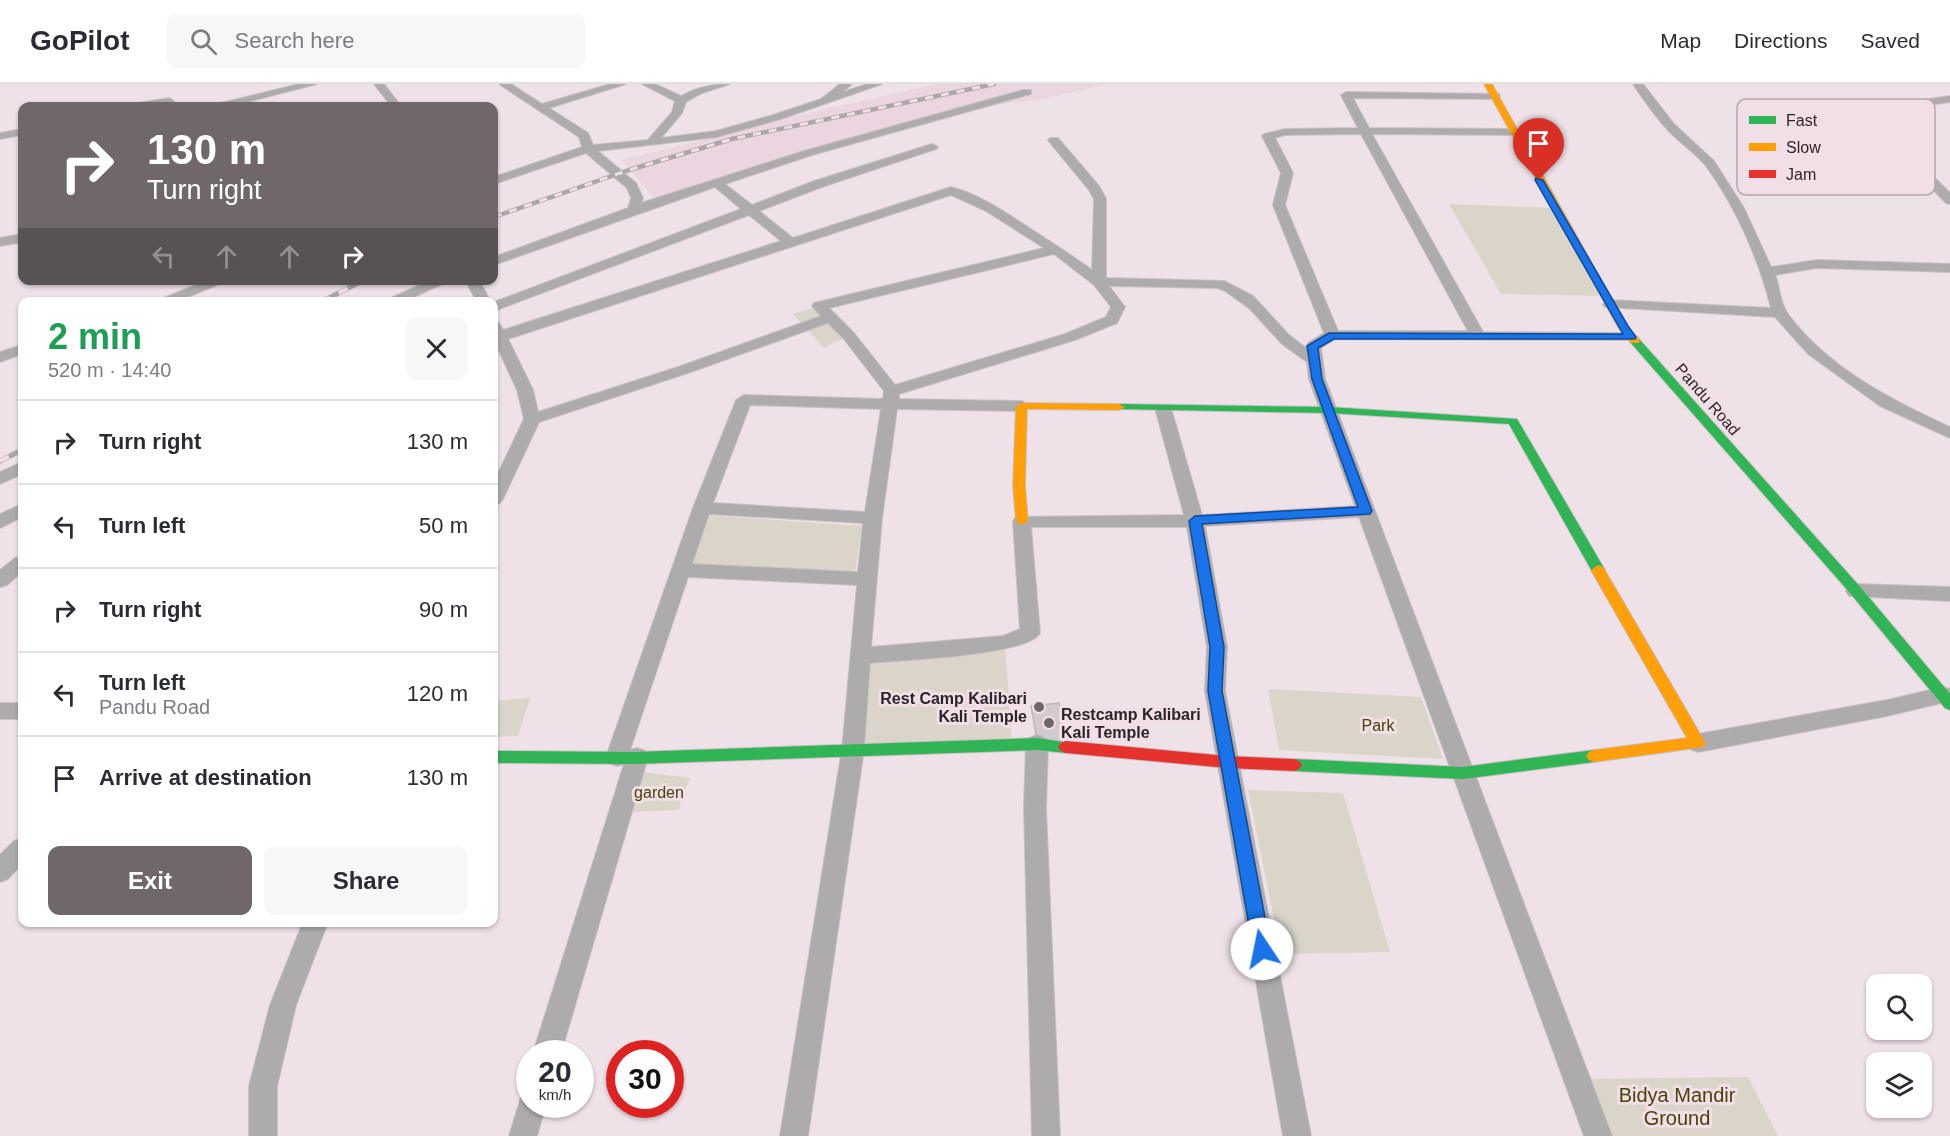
<!DOCTYPE html>
<meta charset="utf-8">
<style>
body{margin:0;font-family:Helvetica,sans-serif;background:#f7f7f7;color:#2b2b33;height:100vh;display:flex;flex-direction:column;font-size:22px;white-space:nowrap}
*{box-sizing:border-box;margin:0}
p{font-size:20px;color:#7c7c81}
.icon{flex:none;width:33px;height:33px;fill:none;stroke:currentColor;stroke-width:2;stroke-linecap:round;stroke-linejoin:round}
.map{position:relative;flex:1;overflow:hidden}
.drawer{position:absolute;left:18px;top:213px;width:480px;height:630px;display:flex;flex-direction:column;background:#fff;border-radius:12px;box-shadow:0 2px 4px #0004}
.drawer>*{flex:none}
.hud{position:absolute;left:18px;top:18px;width:480px;height:183px;border-radius:12px;box-shadow:0 2px 4px #0004;background:#70676b;color:#fff;overflow:hidden}
.fabs{position:absolute;left:1866px;top:890px;display:grid;gap:12px}
.fabs a{display:grid;place-items:center;width:66px;height:66px;border-radius:12px;background:#fff;box-shadow:0 2px 4px #0004;font-size:30px}
.speed{position:absolute;left:516px;top:956px;display:flex;gap:12px;font-size:30px;font-weight:700;text-align:center}
.speed>*{display:grid;place-content:center;width:78px;height:78px;border-radius:50%;background:#fff;box-shadow:0 2px 4px #0004;line-height:1}
.speed small{font-size:15px;font-weight:400}
.speed .limit{border:9px solid #d22;background:#fff;color:#111}
.pin{position:absolute;display:grid;place-items:center;width:51px;height:51px;color:#fff;margin:-62px -26px;border-radius:50% 50% 50% 0;rotate:-45deg;box-shadow:0 0 6px #0007}
.pin .icon{rotate:45deg}
.me{position:absolute;width:66px;margin:-33px;rotate:349deg;stroke-linejoin:round;filter:drop-shadow(0 0 4px #0008)}
.turn{display:flex;align-items:center;gap:21px;height:126px;padding:0 30px;font-size:27px}
.turn .icon{width:78px;height:78px;stroke-width:2.5}
.turn b{display:block;font-size:42px;line-height:51px}
.lanes{display:flex;align-items:center;height:57px;padding:0 30px;background:#0003;justify-content:center;gap:30px;direction:ltr}
.lanes .off{opacity:.35}
.round{display:grid;place-items:center;flex:none;width:63px;height:63px;border-radius:12px;background:#f7f7f7}
.summary{display:flex;align-items:center;justify-content:space-between;height:102px;padding:0 30px}
h1{font-size:36px;font-weight:600;line-height:45px;color:#1e9e55}
.primary-button{display:flex;gap:12px;margin-top:auto;padding:12px 30px}
.primary-button a{flex:1;height:69px;border-radius:12px;background:#70676b;color:#fff;font-size:24px;font-weight:600;line-height:69px;text-align:center}
.primary-button a+a{background:#f7f7f7;color:#2b2b33}
ul{padding:0;list-style:none}
li{display:flex;align-items:center;gap:18px;height:84px;padding:0 30px;border-top:2px solid #e1e1e2}
li div{flex:1}
li b{display:block;font-size:22px}
li em{font-style:normal}
header{display:flex;align-items:center;gap:36px;box-sizing:border-box;height:84px;padding:0 30px;background:#fff;border-bottom:2px solid #e1e1e2}
header strong{font-size:28px}
nav{display:flex;gap:33px;margin-inline-start:auto;font-size:21px}
.search{width:420px;height:54px;background:#f7f7f7;display:flex;align-items:center;gap:15px;box-sizing:border-box;padding:0 21px;border-radius:12px;color:#7c7c81;font-size:22px}
.map>svg:first-child{display:block}
.built{fill:#ead5e0}
.green{fill:#dad5c8}
.building{fill:#d2cace;stroke:#beb5b9;stroke-width:1.5}
.lines{fill:none;stroke-linecap:round;stroke-linejoin:round}
.street-casing{stroke:#cac1c5;stroke-width:2}
.fast-casing{stroke:#cac1c5;stroke-width:2}
.slow-casing{stroke:#cac1c5;stroke-width:2}
.jam-casing{stroke:#cac1c5;stroke-width:2}
.street{fill:#aeabac;fill-rule:evenodd}
.fast{fill:#30b455;fill-rule:evenodd}
.slow{fill:#ff9f0a;fill-rule:evenodd}
.jam{fill:#e5322d;fill-rule:evenodd}
.rail-far1-casing{stroke:#aca6a8;stroke-width:4.5}
.rail-casing{stroke:#aca6a8;stroke-width:5}
.rail-far1{stroke:#f2dee7;stroke-width:3;stroke-dasharray:8;stroke-linecap:butt}
.rail{stroke:#f2dee7;stroke-width:4;stroke-dasharray:10;stroke-linecap:butt}
.route{fill:#1a73e8;stroke:#114b97;stroke-width:1.5}
.poi-dot{fill:#70676b;stroke:#f2dee7;stroke-width:2}
.labels{text-anchor:middle;stroke-width:6;stroke-linejoin:round;paint-order:stroke}
.street-label{font-size:16px;fill:#2c2528;stroke:#f2dee7}
.poi-label{font-size:16px;font-weight:bold;fill:#2c2528;stroke:#f2dee7;text-anchor:end}
.park-label{font-size:16px;fill:#464509;stroke:#f2dee7}
.near-park-label{font-size:20px;fill:#464509;stroke:#f2dee7}
.key{fill:#f2dee7;stroke:#b7a6ae;stroke-width:1.5}
.key-label{font-size:16px;fill:#2c2528}
</style>
<header>
<strong>GoPilot</strong>
<div class="search"><svg class="icon" aria-label="search" viewBox="0 0 24 24"><circle cx="10" cy="10" r="6"/><path d="M15 15l6 6"/></svg>Search here</div>
<nav><a>Map</a><a>Directions</a><a>Saved</a></nav>
</header>
<div class="map">
<svg width="1950" height="1052" viewBox="0 0 1950 1052">
<rect width="100%" height="100%" fill="#eee2e8"/>
<!-- built -->
<path class="built" d="M937,0h170l-69,16 -76,9 -307,90 -33,-39 199,-50z"/>
<!-- green -->
<g class="green">
<path d="M1449,120l106,4 51,88 -105,-2z"/>
<path d="M817,223l29,30 -22,11 -31,-34z"/>
<path d="M704,431l158,11 -7,45 -162,-7z"/>
<path d="M1005,559l7,104 -159,2 6,-85z"/>
<path d="M1268,605l153,8 22,62 -164,-9z"/>
<path d="M530,614l-12,38 -24,1v-36z"/>
<path d="M641,688l49,6 -12,32 -49,2z"/>
<path d="M1248,706l95,3 47,159 -109,2z"/>
<path d="M1748,993l30,59h-180l-21,-57z"/>
</g>
<!-- building -->
<path class="building" d="M1059,619l10,42 -32,-5 -6,-34z"/>
<g class="lines">
<!-- street casing -->
<g class="street-casing">
<g id="street">
<path d="M299,0h18l-85,22h-16l1,-2z"/>
<path d="M374,0h10l17,22h-10z"/>
<path d="M499,0h12l31,20 68,-20h16l-77,24 39,25 5,12 55,-5 24,-28 3,-11 -33,-17h13l26,12c16,-9 31,-12 49,-12l-28,9 -16,9 -4,11 -21,25 55,-7 57,-16 48,-16 19,-15h12l-9,8 24,-8h15l-101,35 -64,18 -119,14 38,32 7,15 -2,5 163,-52 219,-61h8v4l-219,61 -87,29 27,21 62,-24 118,-37 6,3 -2,2 -114,38 -63,24 34,27 158,-51c31,8 56,27 83,44 20,13 39,25 58,39l2,-71 -5,-9 -41,-50 2,-2h8l41,48 7,13v79l118,3 29,15 36,39 17,13 2,-5 16,-10 -51,-128 8,-32 -19,-37 2,-2 21,-5 73,-1 -17,-33 5,-3 153,2 1,2 -5,3 -142,-1 16,30 144,1 6,3 -6,3 -141,-1 111,198 148,1 7,4 -2,3 -301,-1 -14,9 4,31 287,757h-28l-225,-619 -154,9 22,121 -2,44 86,445h-28l-78,-445 2,-44 -20,-120h-156l9,106c-13,23 -140,27 -170,30l-6,86 -56,387h-28l62,-387 15,-164 -169,-8 -58,173 7,-2 8,3 3,6 -87,296h-28l91,-289 -7,2 -8,-3 -3,-6 87,-249 43,-108 8,-5 139,4 1,-8 -40,-52 -16,-16 -140,50 -149,49 -36,77 -3,4 -6,2v-23l30,-63 -7,-29 -23,-50v-18l5,1 4,7 278,-89 -32,-26 -255,96v-9l247,-93 -26,-22 -221,78v-8l134,-49 3,-10 -4,-10 -41,-35 -92,31v-7l88,-30 -3,-10zM1361,50l107,197h-130l-53,-126 8,-32 -18,-35 10,-3zM951,111l35,16 58,37 -230,55 -2,3 9,10 -143,51 -140,45 -5,-22 -25,-51zM1054,170l40,31 17,22 -5,10 -41,17 -170,51 -41,-52 -25,-25zM1109,202l108,2 8,3 25,18 32,35 25,18 2,17 46,127 -153,9 -31,-107 -2,-3h-12l-2,3 29,107 -168,2 -3,4 7,108 -17,7 -132,11 11,-129 15,-109 125,2 8,-5 -8,-5 -123,-2v-5l176,-54 42,-17 8,-16zM750,321l131,4 -16,103 -152,-9zM709,430l154,9 -5,49 -166,-8z"/>
<path d="M1633,0h10l31,40 40,37 30,47 27,59 46,-7 133,4v8l-133,-4 -42,7c5,11 5,29 13,39 39,53 103,86 162,113v11l-70,-32 -72,-52 -33,-37 -170,-10 -2,-3 7,-4 161,8c-12,-48 -35,-101 -65,-142 -11,-14 -28,-24 -40,-38 -12,-13 -23,-29 -33,-44z"/>
<path d="M1950,12v6l-42,6 -19,15 7,17 54,53v11l-4,-1 -59,-60 -10,-21 24,-19z"/>
<path d="M169,14l5,3 -1,2 -18,3h-22l5,-3z"/>
<path d="M22,45v6l-22,4v-6z"/>
<path d="M22,150v8l-22,4v-8z"/>
<path d="M208,196h21l-53,22h-22z"/>
<path d="M431,196h20l-48,22h-21z"/>
<path d="M465,196h14l12,22h-14z"/>
<path d="M22,261v9l-22,8v-10z"/>
<path d="M22,378v12l-22,10v-12z"/>
<path d="M22,420v13l-22,11v-14z"/>
<path d="M22,473v15l-15,13 -7,2v-17l15,-12z"/>
<path d="M1856,500l94,3v14l-101,-5 -3,-5 3,-5z"/>
<path d="M1943,603l7,2v12l-63,15 -189,36 -8,-3 -3,-6 3,-6 8,-3 189,-34z"/>
<rect x="0" y="619" width="22" height="16"/>
<path d="M1037,651l8,3 3,6 -2,64 14,328h-28l-8,-328 2,-64 3,-6z"/>
<path d="M22,754v26l-14,15 -8,3v-27l14,-14z"/>
<path d="M303,838h25l-32,83 -19,81v50h-28v-50l21,-81z"/>
<path d="M530,1007v13h16l-9,32h-28l13,-42z"/>
</g>
</g>
<!-- fast casing -->
<g class="fast-casing">
<g id="fast">
<path d="M1635,254l4,1 222,249 89,106v16l-5,-2 -94,-114 -220,-251 -1,-2z"/>
<path d="M1119,320l210,3 188,12 88,151 -2,3h-10l-84,-149 -180,-11 -214,-4 -2,-2z"/>
<path d="M1037,654l34,5 3,4 -3,4 -5,2 -29,-3 -403,14 -140,-1v-12l140,1z"/>
<path d="M1594,666l5,2 3,4 -3,4 -5,2 -131,17 -169,-8 -5,-2 -3,-4 3,-4 5,-2 169,8z"/>
</g>
</g>
<!-- slow casing -->
<g class="slow-casing">
<g id="slow">
<path d="M1484,0h8l135,242 13,15 -1,2h-8l-13,-16z"/>
<path d="M1022,319l97,1 6,3 -6,3 -92,-1 -2,76 3,36 -6,4 -6,-4 -3,-36 3,-79z"/>
<path d="M1598,481l5,2 100,172 3,4 -3,4 -109,15 -5,-2 -3,-4 3,-4 5,-2 93,-12 -96,-168z"/>
</g>
</g>
<!-- jam casing -->
<g class="jam-casing">
<path id="jam" d="M1066,657l161,15 67,3 5,2 3,4 -3,4 -5,2 -67,-3 -161,-15 -5,-2 -3,-4 3,-4z"/>
</g>
<!-- street -->
<use href="#street" class="street"/>
<!-- fast -->
<use href="#fast" class="fast"/>
<!-- slow -->
<use href="#slow" class="slow"/>
<!-- jam -->
<use href="#jam" class="jam"/>
<!-- rail-far1 casing -->
<g class="rail-far1-casing">
<path id="rail-far1" d="M494,133l135,-47 103,-31 262,-55"/>
</g>
<!-- rail casing -->
<g class="rail-casing">
<g id="rail">
<path d="M321,218l43,-22"/>
<path d="M0,377l22,-11"/>
</g>
</g>
<!-- rail-far1 -->
<use href="#rail-far1" class="rail-far1"/>
<!-- rail -->
<use href="#rail" class="rail"/>
</g>
<!-- route -->
<path class="route" d="M1536,94l7,2 85,146 8,11 -1,2h-301l-16,9 4,31 50,132 -2,3 -168,10 22,123 -2,44 49,258 -3,6 -6,2 -6,-2 -3,-6 -45,-258 2,-44 -21,-126 6,-5 163,-9 -46,-128 -5,-33 22,-13 294,1 -88,-154z"/>
<!-- markers -->
<g class="poi-dot">
<circle cx="1039" cy="623" r="6"/>
<circle cx="1049" cy="639" r="6"/>
</g>
<g class="labels">
<!-- street labels -->
<g class="street-label">
<text transform="translate(1708 315) rotate(49)" y="6">Pandu Road</text>
</g>
<!-- poi labels -->
<g class="poi-label">
<text x="1027" y="620">Rest Camp Kalibari<tspan x="1027" dy="18">Kali Temple</tspan></text>
<text x="1061" y="636" text-anchor="start">Restcamp Kalibari<tspan x="1061" dy="18">Kali Temple</tspan></text>
</g>
<!-- park labels -->
<g class="park-label">
<text x="1378" y="647">Park</text>
<text x="659" y="714">garden</text>
</g>
<!-- near-park labels -->
<g class="near-park-label">
<text x="1677" y="1018">Bidya Mandir<tspan x="1677" dy="23">Ground</tspan></text>
</g>
</g>
<!-- legend -->
<rect x="1737" y="15" width="198" height="96" rx="9" class="key"/>
<rect x="1749" y="32" width="27" height="8" fill="#30b455"/>
<rect x="1749" y="59" width="27" height="8" fill="#ff9f0a"/>
<rect x="1749" y="86" width="27" height="8" fill="#e5322d"/>
<g class="key-label">
<text x="1786" y="42">Fast</text>
<text x="1786" y="69">Slow</text>
<text x="1786" y="96">Jam</text>
</g>
</svg>
<div class="fabs">
<a><svg class="icon" aria-label="search" viewBox="0 0 24 24"><circle cx="10" cy="10" r="6"/><path d="M15 15l6 6"/></svg></a>
<a><svg class="icon" aria-label="layers" viewBox="0 0 24 24"><path d="M12 4l9 5-9 5-9-5zM3 14l9 5 9-5"/></svg></a>
</div>
<div class="speed"><div>20<small>km/h</small></div><div class="limit">30</div></div>
<div class="pin" style="left:1539px;top:96px;background:#d93025"><svg class="icon" aria-label="arrive" viewBox="0 0 24 24"><path d="M6 21V4h12l-3 4 3 4H6"/></svg></div>
<svg class="me" style="left:1262px;top:865px" viewBox="-20 -20 40 40"><circle r="19" fill="#fff"/><path d="M0-13L10 11 0 6-10 11z" fill="#1a73e8"/></svg>
<div class="hud">
<div class="turn"><svg class="icon" aria-label="right" viewBox="0 0 24 24"><path d="M7 20v-9h11M14 6l5 5-5 5"/></svg><div><b>130 m</b>Turn right</div></div>
<div class="lanes"><svg class="icon off" aria-label="left" viewBox="0 0 24 24"><path d="M17 20v-9H6M10 6l-5 5 5 5"/></svg><svg class="icon off" aria-label="ahead" viewBox="0 0 24 24"><path d="M12 20V5M6 11l6-6 6 6"/></svg><svg class="icon off" aria-label="ahead" viewBox="0 0 24 24"><path d="M12 20V5M6 11l6-6 6 6"/></svg><svg class="icon" aria-label="right" viewBox="0 0 24 24"><path d="M7 20v-9h11M14 6l5 5-5 5"/></svg></div>
</div>
<section class="drawer">
<div class="summary"><div><h1>2 min</h1><p>520 m · 14:40</p></div><a class="round"><svg class="icon" aria-label="close" viewBox="0 0 24 24"><path d="M6 6l12 12M18 6L6 18"/></svg></a></div>
<ul>
<li><svg class="icon" aria-label="right" viewBox="0 0 24 24"><path d="M7 20v-9h11M14 6l5 5-5 5"/></svg><div><b>Turn right</b></div><em>130 m</em></li>
<li><svg class="icon" aria-label="left" viewBox="0 0 24 24"><path d="M17 20v-9H6M10 6l-5 5 5 5"/></svg><div><b>Turn left</b></div><em>50 m</em></li>
<li><svg class="icon" aria-label="right" viewBox="0 0 24 24"><path d="M7 20v-9h11M14 6l5 5-5 5"/></svg><div><b>Turn right</b></div><em>90 m</em></li>
<li><svg class="icon" aria-label="left" viewBox="0 0 24 24"><path d="M17 20v-9H6M10 6l-5 5 5 5"/></svg><div><b>Turn left</b><p>Pandu Road</p></div><em>120 m</em></li>
<li><svg class="icon" aria-label="arrive" viewBox="0 0 24 24"><path d="M6 21V4h12l-3 4 3 4H6"/></svg><div><b>Arrive at destination</b></div><em>130 m</em></li>
</ul>
<div class="primary-button"><a>Exit</a><a>Share</a></div>
</section>
</div>
